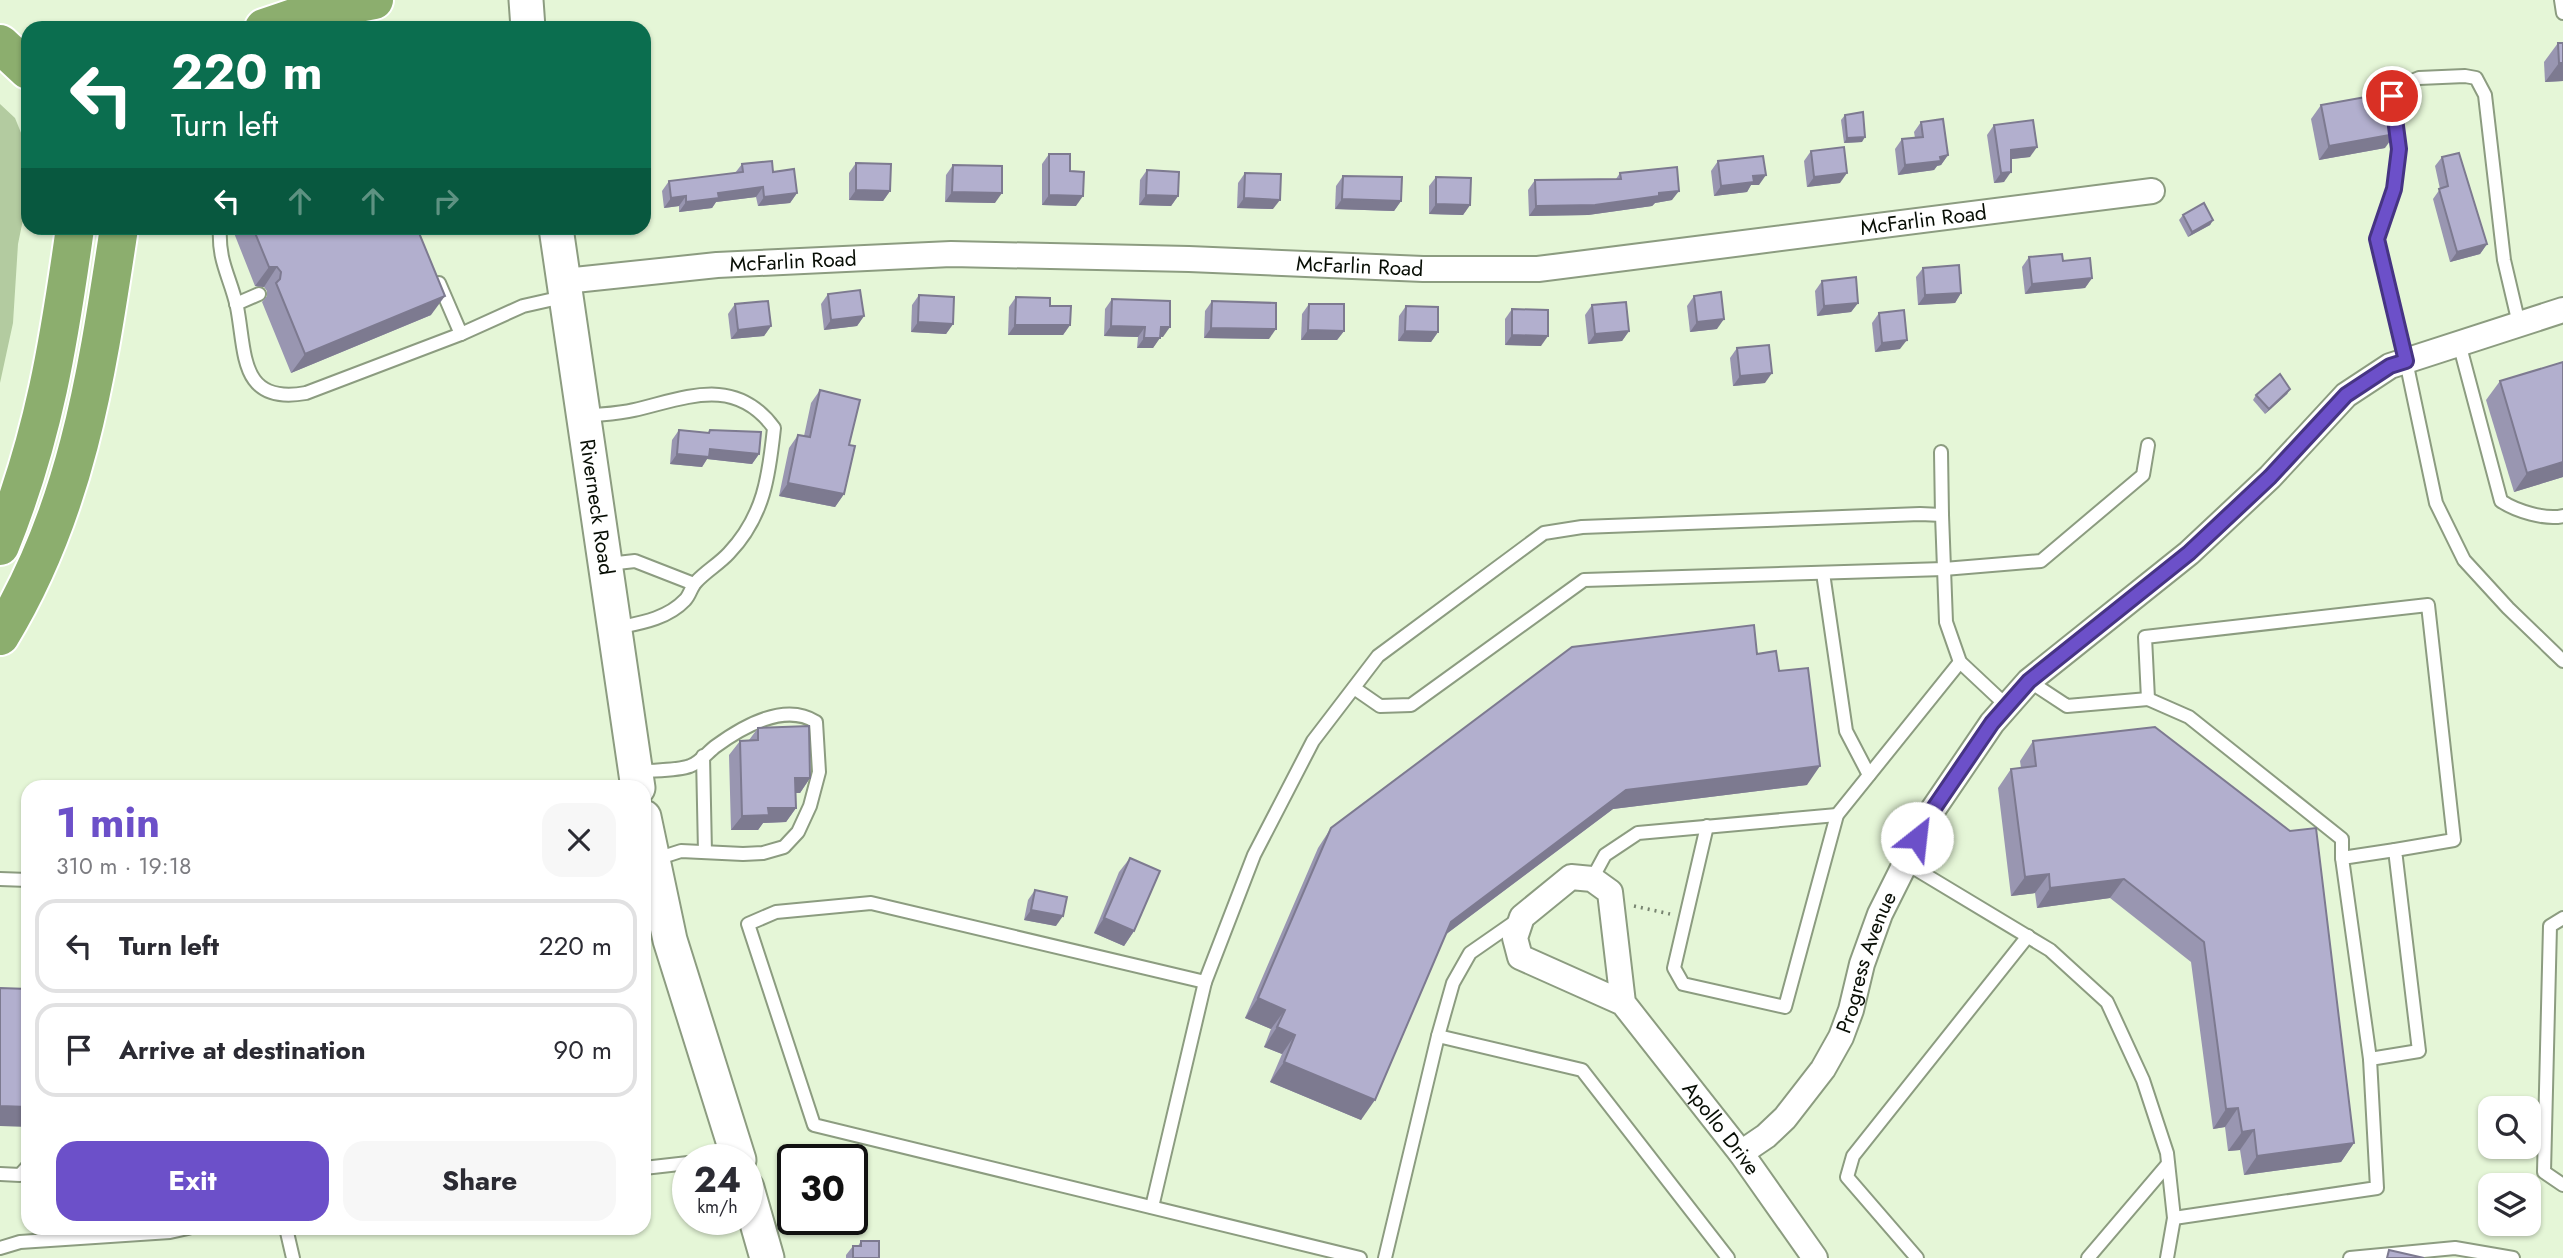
<!DOCTYPE html>
<meta charset="utf-8">
<style>
body{margin:0;font-family:Jost,sans-serif;background:#f7f7f7;color:#2b2b33;height:100vh;display:flex;flex-direction:column;font-size:26px;white-space:nowrap}
*{box-sizing:border-box;margin:0}
p{font-size:23px;color:#7c7c81}
.icon{flex:none;width:38px;height:38px;fill:none;stroke:currentColor;stroke-width:2;stroke-linecap:round;stroke-linejoin:round}
.map{position:relative;flex:1;overflow:hidden}
.panel{position:absolute;left:21px;top:780px;width:630px;height:455px;display:flex;flex-direction:column;background:#fff;border-radius:21px;box-shadow:0 2px 5px #0004}
.panel>*{flex:none}
.banner{position:absolute;left:21px;top:21px;width:630px;height:214px;border-radius:21px;box-shadow:0 2px 5px #0004;background:#0b6e4f;color:#fff;overflow:hidden}
.fabs{position:absolute;left:2478px;top:1096px;display:grid;gap:14px}
.fabs a{display:grid;place-items:center;width:63px;height:63px;border-radius:14px;background:#fff;box-shadow:0 2px 5px #0004;font-size:35px}
.speed{position:absolute;left:672px;top:1144px;display:flex;gap:14px;font-size:35px;font-weight:700;text-align:center}
.speed>*{display:grid;place-content:center;width:91px;height:91px;border-radius:50%;background:#fff;box-shadow:0 2px 5px #0004;line-height:1}
.speed small{font-size:18px;font-weight:400}
.speed .limit{border:4px solid #111;border-radius:10px;background:#fff;color:#111}
.pin{position:absolute;display:grid;place-items:center;width:60px;height:60px;color:#fff;margin:-30px;border:4px solid #fff;border-radius:50%;box-shadow:0 2px 7px #0007}
.me{position:absolute;width:77px;margin:-38px;rotate:29deg;stroke-linejoin:round;filter:drop-shadow(0 0 5px #0008)}
.turn{display:flex;align-items:center;gap:24px;height:147px;padding:0 35px;font-size:32px}
.turn .icon{width:91px;height:91px;stroke-width:2.5}
.turn b{display:block;font-size:49px;line-height:60px}
.lanes{display:flex;align-items:center;height:66px;padding:0 35px;background:#0003;justify-content:center;gap:35px;direction:ltr}
.lanes .off{opacity:.35}
.round{display:grid;place-items:center;flex:none;width:74px;height:74px;border-radius:21px;background:#f7f7f7}
.summary{display:flex;align-items:center;justify-content:space-between;height:119px;padding:0 35px}
h1{font-size:42px;font-weight:700;line-height:52px;color:#6c50c9}
.cta{display:flex;gap:14px;margin-top:auto;padding:14px 35px}
.cta a{flex:1;height:80px;border-radius:21px;background:#6c50c9;color:#fff;font-size:28px;font-weight:700;line-height:80px;text-align:center}
.cta a+a{background:#f7f7f7;color:#2b2b33}
ul{padding:0;list-style:none}
li{display:flex;align-items:center;gap:21px;height:94px;margin:0 14px 10px;padding:0 21px;border:4px solid #e1e1e2;border-radius:21px}
li div{flex:1}
li b{display:block;font-size:26px}
li em{font-style:normal}
.map>svg:first-child{display:block}
.green{fill:#b3cba0}
.lines{fill:none;stroke-linecap:round;stroke-linejoin:round}
.service-casing{stroke:#8c9c80;stroke-width:16}
.minor-casing{stroke:#8c9c80;stroke-width:28}
.secondary-casing{stroke:#8c9c80;stroke-width:37}
.motorway-casing{stroke:#fff;stroke-width:42}
.path{stroke:#788470;stroke-width:3.5;stroke-dasharray:2 5;stroke-linecap:butt}
.service{stroke:#fff;stroke-width:12}
.minor{stroke:#fff;stroke-width:24}
.secondary{stroke:#fff;stroke-width:33}
.motorway{stroke:#8cae6e;stroke-width:38}
.wall{fill:#9996b1}
.shaded-wall{fill:#7d7a90}
.building{fill:#b2afce;stroke:#7d7a90;stroke-width:2}
.route-casing{stroke:#463483;stroke-width:18}
.route{stroke:#6c50c9;stroke-width:12}
.labels{text-anchor:middle;stroke-width:7;stroke-linejoin:round;paint-order:stroke}
.street-label{font-size:21px;fill:#080e05;stroke:#e5f6d7}
</style>
<div class="map">
<svg width="2563" height="1258" viewBox="0 0 2563 1258">
<rect width="100%" height="100%" fill="#e5f6d7"/>
<!-- green -->
<path class="green" d="M0,104l15,14 13,32v45l-10,49 -5,79 -13,60z"/>
<g class="lines">
<!-- service casing -->
<g class="service-casing">
<g id="service">
<path d="M2561,0l2,13"/>
<path d="M220,228c-2,34 10,48 17,79 9,46 2,98 69,86l155,-59 62,-28 40,-9"/>
<path d="M439,283l22,51"/>
<path d="M236,304l23,-10"/>
<path d="M2519,324l-15,-64 -19,-165 -9,-17 -11,-2 -46,2 -23,10 -4,8 7,53 -5,40 -17,50 29,122 30,142 28,57 44,48 55,53"/>
<path d="M2459,343l42,158c15,10 44,19 62,15"/>
<path d="M584,416c17,-2 34,-2 50,-6 52,-12 101,-35 140,18 -5,48 -10,88 -45,125 -10,11 -23,18 -33,29 -5,5 -6,13 -11,18 -18,19 -45,23 -69,28"/>
<path d="M1941,452l1,63"/>
<path d="M608,564l27,-3 59,23"/>
<path d="M1823,573l23,158 23,44"/>
<path d="M2029,681l38,25 81,-7 -3,-62 283,-32 26,235 -59,10 24,201 -49,8 7,129 -203,30"/>
<path d="M1354,688l26,18 31,-1 173,-125 360,-11 97,-8 102,-86 5,-30"/>
<path d="M2148,699l41,18 153,122v19l28,201"/>
<path d="M703,756l2,96"/>
<path d="M636,772c15,-2 41,-1 54,-6 9,-3 18,-14 26,-20 26,-19 69,-44 100,-24l3,50 -9,34 -12,26 -14,15 -21,6 -20,1 -62,-3 -28,9"/>
<path d="M1707,826l-33,142 9,16 102,23 52,-192 123,-153"/>
<path d="M2342,858l53,-8"/>
<path d="M1904,862l146,88 57,52 36,78 24,73 7,65 -7,40"/>
<path d="M0,879l28,1"/>
<path d="M1592,879l13,-24 33,-22 199,-18"/>
<path d="M2563,918l-13,8 -6,246 19,13"/>
<path d="M1438,1036l144,34 146,188"/>
<path d="M700,1160l36,-9"/>
<path d="M644,1168l44,-5"/>
<path d="M0,1174l20,1 8,-9"/>
<path d="M1152,1207l53,-225"/>
<path d="M286,1228l7,30"/>
<path d="M0,1248l20,-6 150,-10 18,-4"/>
<path d="M1360,1258l-546,-133 -66,-201 28,-12 95,-9 334,79 49,-127 59,-114 65,-85 166,-123 38,-6 338,-13 22,1 4,107 14,40 47,44"/>
<path d="M1385,1258l53,-222 15,-53 17,-30 46,-32"/>
<path d="M1917,1258l-70,-81 6,-21 175,-220"/>
<path d="M2088,1258l80,-94"/>
<path d="M2350,1258l105,-10 58,10"/>
</g>
</g>
<!-- minor casing -->
<g class="minor-casing">
<g id="minor">
<path id="s1" d="M565,281l152,-16 234,-11 238,5 234,10h115l614,-78"/>
<path id="s2" d="M1623,1003l-13,-111 -18,-13 -21,-2 -49,40 -7,21 5,19 103,46 118,150 74,105"/>
<path id="s3" d="M1741,1153l25,-17 19,-18 38,-49 18,-32 10,-27 11,-46 18,-50 50,-100 62,-91 37,-42 160,-128 81,-76 76,-82 44,-29 173,-56"/>
</g>
</g>
<!-- secondary casing -->
<g class="secondary-casing">
<g id="secondary">
<path d="M526,0l2,28"/>
<path id="s4" d="M556,228l82,560"/>
<path d="M644,817l26,123 69,220"/>
<path d="M747,1188l20,70"/>
</g>
</g>
<!-- motorway casing -->
<g class="motorway-casing">
<g id="motorway">
<path d="M264,28l47,-16 63,-12"/>
<path d="M0,44l28,26"/>
<path d="M0,546c44,-109 59,-204 75,-318"/>
<path d="M0,636c78,-128 97,-264 119,-408"/>
</g>
</g>
<!-- path -->
<path class="path" d="M1634,906l36,8"/>
<!-- service -->
<use href="#service" class="service"/>
<!-- minor -->
<use href="#minor" class="minor"/>
<!-- secondary -->
<use href="#secondary" class="secondary"/>
<!-- motorway -->
<use href="#motorway" class="motorway"/>
</g>
<!-- wall -->
<g class="wall">
<path d="M2558,43l5,38 -18,1 -1,-20z"/>
<path d="M2321,105l64,43 -66,12 -8,-41z"/>
<path d="M1845,115l17,27 -18,1 -3,-23z"/>
<path d="M1921,122l27,33 -7,10 -4,1 -3,4 -36,5 -3,-26 7,-10 13,-1 -1,-6z"/>
<path d="M1994,125l36,32 -19,2 -7,23 -10,1 -7,-48z"/>
<path d="M1811,151l29,32 -33,4 -3,-26z"/>
<path d="M1049,154l21,17 6,35 -34,-1v-41z"/>
<path d="M2442,157l45,87 -7,10 -30,8 -17,-63 7,-10 -5,-23z"/>
<path d="M1718,161l41,24h-8l-4,7 -33,4 -3,-25z"/>
<path d="M856,163l34,28 -7,10 -34,-1v-27z"/>
<path d="M742,164l31,8 24,21 -7,10 -32,3 -2,-9 -40,5 -4,6 -33,4v-6l-15,2 -2,-17 7,-10 66,-8z"/>
<path d="M953,165l42,38 -50,-1 1,-27z"/>
<path d="M1147,170l31,26 -7,10 -32,-1 1,-25z"/>
<path d="M1245,173l28,36 -36,-1 1,-25z"/>
<path d="M1620,173l52,27 -17,3 -3,3 -64,9 -59,1 -1,-26 7,-10 81,-1z"/>
<path d="M1343,176l58,25 -7,10 -59,-2 1,-23z"/>
<path d="M1436,177l34,28 -7,10 -34,-1v-28z"/>
<path d="M2183,215l30,5 -3,5 -22,12 -9,-17z"/>
<path d="M238,228h179l14,87 -140,58 -29,-71 5,-6v-5l-3,-4 -9,-1 -21,-53z"/>
<path d="M2029,257l34,4 29,17 -7,10 -60,6 -3,-27z"/>
<path d="M1923,268l38,25 -6,10 -37,2 -2,-28z"/>
<path d="M1822,281l36,22 -7,9 -34,4 -2,-25z"/>
<path d="M828,294l36,22 -7,10 -33,4 -3,-26z"/>
<path d="M919,295l34,29 -7,10 -35,-2 1,-27z"/>
<path d="M1694,296l23,33 -27,3 -3,-26z"/>
<path d="M1016,297l34,9 20,19 -7,10h-55l1,-28z"/>
<path d="M1112,299l51,38h-3l-7,11h-16l1,-11 -34,-1 1,-27z"/>
<path d="M1212,301l57,38 -65,-1 1,-27z"/>
<path d="M735,304l36,22 -7,10 -33,3 -3,-25z"/>
<path d="M1309,304l35,27 -7,9h-36l1,-26z"/>
<path d="M1592,305l37,26 -7,10 -34,3 -3,-29z"/>
<path d="M1406,306l32,26 -7,10 -33,-1 1,-25z"/>
<path d="M1512,309l29,37 -36,-1v-26z"/>
<path d="M1879,313l21,36 -25,3 -3,-29z"/>
<path d="M1737,348l28,35 -32,3 -3,-28z"/>
<path d="M2500,381l63,96 -49,15 -28,-92z"/>
<path d="M2290,389l-3,5 -22,20 -12,-14 3,-5z"/>
<path d="M820,390l29,55 -5,49 -9,13 -56,-11 10,-48 9,-13 6,1 7,-33z"/>
<path d="M679,430l29,3 2,-3 49,24 -7,10 -45,-5 -5,8 -32,-3 2,-24z"/>
<path d="M1757,654l22,17 28,114 -194,24 -168,126 -84,185 -91,-38 12,-28 -18,-7 7,-18 -26,-11 73,-170 13,-20z"/>
<path d="M2155,727l199,416 -13,19 -97,13 -4,-25 -12,1 -3,-24 -12,2 -22,-167 -81,-64 -73,10 -2,-15 -24,3 -13,-108 13,-19 10,-1 -1,-7 13,-20z"/>
<path d="M758,728l52,50 -10,15h-4v15l-10,14 -23,1 -5,7h-27l-2,-75 11,-14 9,-1z"/>
<path d="M1130,858l4,73 -10,15 -30,-13 25,-61z"/>
<path d="M1035,890l21,36 -32,-6 4,-20z"/>
<path d="M861,1241l18,17h-33v-3l7,-9h5z"/>
</g>
<!-- shaded-wall -->
<g class="shaded-wall">
<path d="M2559,63h4v18l-18,1z"/>
<path d="M2395,134l-10,14 -66,12 10,-14z"/>
<path d="M1865,137l-3,5 -18,1 3,-5z"/>
<path d="M2037,147l-7,10 -26,3 7,-10z"/>
<path d="M1948,155l-7,10 -4,1 -3,4 -36,5 7,-10z"/>
<path d="M2011,172l-7,10 -10,1 7,-10z"/>
<path d="M1847,173l-7,10 -33,4 7,-10z"/>
<path d="M1766,175l-7,10h-8l-4,7 -33,4 7,-10 32,-10z"/>
<path d="M763,187l-7,10 -40,5 -4,6 -33,4 7,-10 32,-9z"/>
<path d="M856,190l34,1 -7,10 -34,-1z"/>
<path d="M1679,191l-7,9 -17,3 -3,3 -64,9 -59,1 7,-10z"/>
<path d="M952,192l50,1 -7,10 -50,-1z"/>
<path d="M797,193l-7,10 -32,3 6,-9z"/>
<path d="M1049,195l34,1 -7,10 -34,-1z"/>
<path d="M1146,195l32,1 -7,10 -32,-1z"/>
<path d="M686,196l-7,10 -15,2 7,-10z"/>
<path d="M1244,198l36,2 -7,9 -36,-1z"/>
<path d="M1342,199l59,2 -7,10 -59,-2z"/>
<path d="M1436,204l34,1 -7,10 -34,-1z"/>
<path d="M2213,220l-3,5 -22,12 4,-5z"/>
<path d="M2487,244l-7,10 -30,8 7,-10z"/>
<path d="M269,267h8l-13,20 -9,-1z"/>
<path d="M2092,278l-7,10 -60,6 7,-10z"/>
<path d="M1961,293l-6,10 -37,2 7,-10z"/>
<path d="M445,296l-14,19 -140,58 14,-19z"/>
<path d="M1858,303l-7,9 -34,4 7,-10z"/>
<path d="M864,316l-7,10 -33,4 7,-10z"/>
<path d="M1724,319l-7,10 -27,3 7,-10z"/>
<path d="M918,322l35,2 -7,10 -35,-2z"/>
<path d="M1015,325h55l-7,10h-55z"/>
<path d="M771,326l-7,10 -33,3 7,-9z"/>
<path d="M1111,326l34,1 -7,10 -34,-1z"/>
<path d="M1161,327h9l-7,10h-9z"/>
<path d="M1211,328l65,1 -7,10 -65,-1z"/>
<path d="M1308,330l36,1 -7,9h-36z"/>
<path d="M1405,331l33,1 -7,10 -33,-1z"/>
<path d="M1629,331l-7,10 -34,3 7,-10z"/>
<path d="M1512,335l36,1 -7,10 -36,-1z"/>
<path d="M1144,338h16l-7,10h-16z"/>
<path d="M1907,340l-7,9 -25,3 7,-9z"/>
<path d="M1772,373l-7,10 -32,3 7,-10z"/>
<path d="M2290,389l-3,5 -22,20 4,-5z"/>
<path d="M710,449l49,5 -7,10 -45,-5 -5,8 -32,-3 7,-10z"/>
<path d="M2563,462v15l-49,15 13,-19z"/>
<path d="M788,483l56,11 -9,13 -56,-11z"/>
<path d="M1820,766l-13,19 -194,24 -176,132 14,-19 175,-132z"/>
<path d="M795,778h15l-10,15h-15z"/>
<path d="M768,808h28l-10,14 -23,1 -5,7h-27l11,-14z"/>
<path d="M2049,874l-14,19 -24,3 14,-19z"/>
<path d="M2124,879l-14,19 -73,10 13,-20z"/>
<path d="M1031,910l32,6 -7,10 -32,-6z"/>
<path d="M1104,918l30,13 -10,15 -30,-13z"/>
<path d="M1258,998l27,12 -14,19 -26,-11z"/>
<path d="M1277,1027l18,8 -13,19 -18,-7z"/>
<path d="M1284,1062l91,38 -14,20 -91,-38z"/>
<path d="M0,1106l28,1v20l-28,-1z"/>
<path d="M2238,1108l-13,19 -12,2 13,-20z"/>
<path d="M2254,1130l-14,20 -12,1 14,-19z"/>
<path d="M2354,1143l-13,19 -97,13 13,-19z"/>
</g>
<!-- building -->
<g class="building">
<path d="M2558,43h5v20h-4z"/>
<path d="M2388,93l7,41 -66,12 -8,-41z"/>
<path d="M1863,112l2,25 -18,1 -2,-23z"/>
<path d="M1943,119l5,36 -8,2 1,4 -36,4 -3,-26 21,-2 -2,-15z"/>
<path d="M2033,120l4,27 -26,3v22l-10,1 -7,-48z"/>
<path d="M1844,147l3,26 -33,4 -3,-26z"/>
<path d="M2459,153l28,91 -30,8 -18,-63 9,-3 -6,-29z"/>
<path d="M1049,154h21v17l14,1 -1,24 -34,-1z"/>
<path d="M1763,156l3,19 -13,1 1,6 -33,4 -3,-25z"/>
<path d="M772,161l1,11 21,-3 3,24 -33,4 -1,-10 -45,6 1,5 -33,4v-6l-15,2 -2,-17 74,-9 -1,-8z"/>
<path d="M856,163l35,1 -1,27 -34,-1z"/>
<path d="M953,165l49,1v27l-50,-1z"/>
<path d="M1677,167l2,24 -20,2v3l-64,9 -59,1 -1,-26 86,-1 -1,-6z"/>
<path d="M1147,170l32,2 -1,24 -32,-1z"/>
<path d="M1245,173l36,1 -1,26 -36,-2z"/>
<path d="M1343,176l59,1 -1,24 -59,-2z"/>
<path d="M1436,177l35,1 -1,27 -34,-1z"/>
<path d="M2204,203l9,17 -21,12 -9,-17z"/>
<path d="M253,228h164l28,68 -140,58 -29,-71 4,-4 1,-7 -4,-5h-8z"/>
<path d="M2062,254l1,7 27,-3 2,20 -60,6 -3,-27z"/>
<path d="M1959,265l2,28 -36,2 -2,-27z"/>
<path d="M1856,277l2,26 -34,3 -2,-25z"/>
<path d="M860,290l4,26 -33,4 -3,-26z"/>
<path d="M1721,292l3,27 -27,3 -3,-26z"/>
<path d="M919,295l35,2 -1,27 -35,-2z"/>
<path d="M1016,297l34,1v8h21l-1,19h-55z"/>
<path d="M1112,299l58,2v26h-9l-1,11h-16l1,-11 -34,-1z"/>
<path d="M768,301l3,25 -33,4 -3,-26z"/>
<path d="M1212,301l64,2v26l-65,-1z"/>
<path d="M1626,302l3,29 -34,3 -3,-29z"/>
<path d="M1309,304h35v27l-36,-1z"/>
<path d="M1406,306l32,1v25l-33,-1z"/>
<path d="M1512,309l36,1v26l-36,-1z"/>
<path d="M1904,310l3,30 -25,3 -3,-30z"/>
<path d="M1769,345l3,28 -32,3 -3,-28z"/>
<path d="M2563,362v100l-36,11 -27,-92z"/>
<path d="M2280,374l10,15 -21,20 -13,-14z"/>
<path d="M820,390l40,10 -11,45 6,1 -11,48 -56,-11 10,-48 12,2z"/>
<path d="M679,430l30,3 1,-3 51,2 -2,22 -49,-5 -1,8 -32,-3z"/>
<path d="M1754,625l3,29 19,-3 3,20 29,-3 12,98 -194,24 -175,132 -76,178 -91,-38 11,-27 -18,-8 8,-17 -27,-12 73,-170 241,-181z"/>
<path d="M809,726l1,52h-15l1,30h-28l1,7 -27,1 -2,-75 18,-1v-12z"/>
<path d="M2155,727l135,104 26,-3 38,315 -97,13 -3,-26 -12,2 -4,-24 -12,1 -22,-167 -80,-63 -74,9 -1,-14 -24,3 -14,-108 25,-3 -3,-25z"/>
<path d="M1130,858l30,13 -26,60 -30,-13z"/>
<path d="M1035,890l32,7 -4,19 -32,-6z"/>
<path d="M0,988l28,1v118l-28,-1z"/>
<path d="M861,1241h18v17h-26v-12h8z"/>
<path d="M2389,1250l35,8h-37z"/>
</g>
<g class="lines">
<!-- route casing -->
<g class="route-casing">
<path id="route" d="M1917,838l13,-24 62,-91 37,-42 160,-128 81,-76 76,-82 44,-29 16,-5 -29,-122 17,-50 5,-40 -7,-53"/>
</g>
<!-- route -->
<use href="#route" class="route"/>
</g>
<g class="labels">
<!-- street labels -->
<g class="street-label">
<text dy="7" stroke="none"><textPath href="#s1" startOffset="1363">McFarlin Road</textPath></text>
<text dy="7" stroke="none"><textPath href="#s1" startOffset="229">McFarlin Road</textPath></text>
<text dy="7" stroke="none"><textPath href="#s1" startOffset="796">McFarlin Road</textPath></text>
<text dy="7" stroke="none"><textPath href="#s4" startOffset="282">Riverneck Road</textPath></text>
<text dy="7" stroke="none"><textPath href="#s3" startOffset="234">Progress Avenue</textPath></text>
<text dy="7" stroke="none"><textPath href="#s2" startOffset="532">Apollo Drive</textPath></text>
</g>
</g>
</svg>
<div class="fabs">
<a><svg class="icon" aria-label="search" viewBox="0 0 24 24"><circle cx="10" cy="10" r="6"/><path d="M15 15l6 6"/></svg></a>
<a><svg class="icon" aria-label="layers" viewBox="0 0 24 24"><path d="M12 4l9 5-9 5-9-5zM3 14l9 5 9-5"/></svg></a>
</div>
<div class="speed"><div>24<small>km/h</small></div><div class="limit">30</div></div>
<div class="pin" style="left:2392px;top:96px;background:#d93025"><svg class="icon" aria-label="arrive" viewBox="0 0 24 24"><path d="M6 21V4h12l-3 4 3 4H6"/></svg></div>
<svg class="me" style="left:1917px;top:838px" viewBox="-20 -20 40 40"><circle r="19" fill="#fff"/><path d="M0-13L10 11 0 6-10 11z" fill="#6c50c9"/></svg>
<div class="banner">
<div class="turn"><svg class="icon" aria-label="left" viewBox="0 0 24 24"><path d="M17 20v-9H6M10 6l-5 5 5 5"/></svg><div><b>220 m</b>Turn left</div></div>
<div class="lanes"><svg class="icon" aria-label="left" viewBox="0 0 24 24"><path d="M17 20v-9H6M10 6l-5 5 5 5"/></svg><svg class="icon off" aria-label="ahead" viewBox="0 0 24 24"><path d="M12 20V5M6 11l6-6 6 6"/></svg><svg class="icon off" aria-label="ahead" viewBox="0 0 24 24"><path d="M12 20V5M6 11l6-6 6 6"/></svg><svg class="icon off" aria-label="right" viewBox="0 0 24 24"><path d="M7 20v-9h11M14 6l5 5-5 5"/></svg></div>
</div>
<section class="panel">
<div class="summary"><div><h1>1 min</h1><p>310 m · 19:18</p></div><a class="round"><svg class="icon" aria-label="close" viewBox="0 0 24 24"><path d="M6 6l12 12M18 6L6 18"/></svg></a></div>
<ul>
<li><svg class="icon" aria-label="left" viewBox="0 0 24 24"><path d="M17 20v-9H6M10 6l-5 5 5 5"/></svg><div><b>Turn left</b></div><em>220 m</em></li>
<li><svg class="icon" aria-label="arrive" viewBox="0 0 24 24"><path d="M6 21V4h12l-3 4 3 4H6"/></svg><div><b>Arrive at destination</b></div><em>90 m</em></li>
</ul>
<div class="cta"><a>Exit</a><a>Share</a></div>
</section>
</div>
